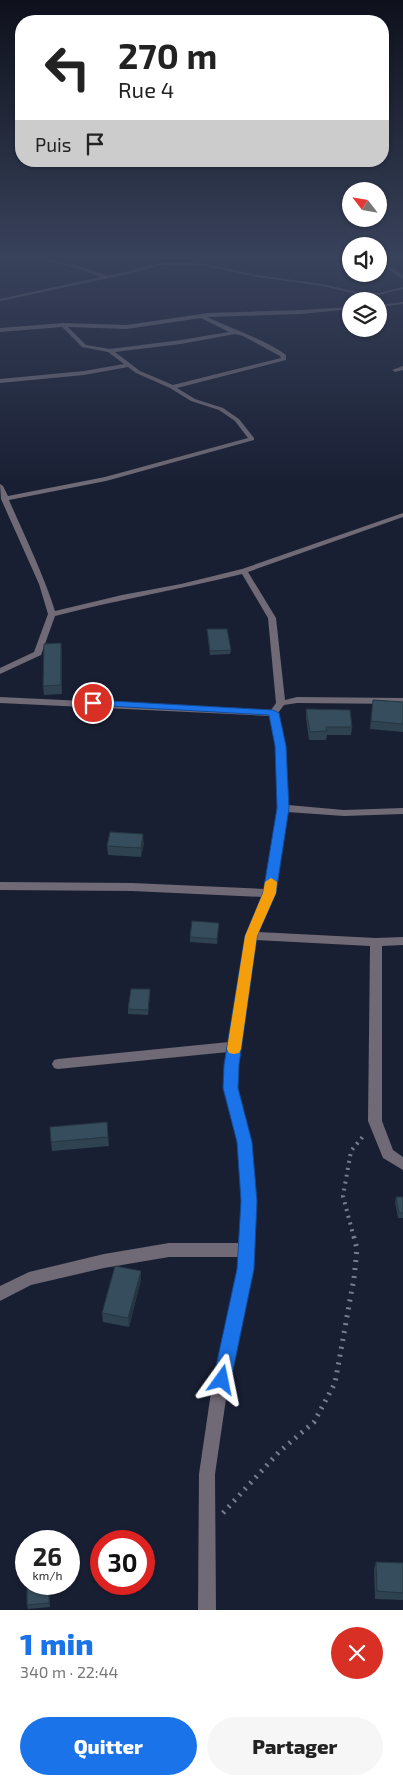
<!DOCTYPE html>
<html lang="fr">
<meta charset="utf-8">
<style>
body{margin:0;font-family:"Exo 2",sans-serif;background:#f6f6f6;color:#222;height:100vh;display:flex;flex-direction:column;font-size:19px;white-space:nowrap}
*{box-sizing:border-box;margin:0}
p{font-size:16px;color:#767676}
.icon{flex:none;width:28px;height:28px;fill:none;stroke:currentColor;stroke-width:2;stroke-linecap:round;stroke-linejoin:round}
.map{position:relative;height:1610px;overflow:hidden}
.drawer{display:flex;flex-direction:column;background:#fff;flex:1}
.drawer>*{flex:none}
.guide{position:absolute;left:15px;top:15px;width:374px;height:152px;border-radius:20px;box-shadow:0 1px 4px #0004;background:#fff;color:#222;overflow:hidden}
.needle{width:32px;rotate:301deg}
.buttons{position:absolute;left:342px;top:182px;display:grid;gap:10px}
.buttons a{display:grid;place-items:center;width:45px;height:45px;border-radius:50%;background:#fff;box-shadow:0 1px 4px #0004;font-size:25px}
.speed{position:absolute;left:15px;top:1530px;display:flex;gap:10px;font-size:25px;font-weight:700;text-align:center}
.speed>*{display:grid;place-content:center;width:65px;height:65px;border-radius:50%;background:#fff;box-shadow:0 1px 4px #0004;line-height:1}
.speed small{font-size:12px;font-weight:400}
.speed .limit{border:8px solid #d22;background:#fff;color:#111}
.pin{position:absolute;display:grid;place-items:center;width:42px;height:42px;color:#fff;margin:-21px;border:2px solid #fff;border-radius:50%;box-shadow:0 1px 5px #0007}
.me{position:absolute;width:55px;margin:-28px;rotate:12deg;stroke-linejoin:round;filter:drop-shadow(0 0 4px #0008)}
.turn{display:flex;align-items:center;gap:18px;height:105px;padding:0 20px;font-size:22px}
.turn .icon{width:65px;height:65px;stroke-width:2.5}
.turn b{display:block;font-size:35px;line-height:42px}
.then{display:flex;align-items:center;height:48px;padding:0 20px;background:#0003;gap:10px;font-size:19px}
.round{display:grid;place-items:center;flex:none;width:52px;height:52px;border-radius:26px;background:#f6f6f6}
.overview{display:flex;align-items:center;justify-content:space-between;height:85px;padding:0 20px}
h1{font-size:30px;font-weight:800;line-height:38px;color:#1a73e8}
.button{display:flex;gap:10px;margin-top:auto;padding:10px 20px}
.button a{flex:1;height:58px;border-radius:30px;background:#1a73e8;color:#fff;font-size:20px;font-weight:800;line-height:58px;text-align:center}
.button a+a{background:#f6f6f6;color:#222}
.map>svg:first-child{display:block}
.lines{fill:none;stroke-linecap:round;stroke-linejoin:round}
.path-far1{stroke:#777d8e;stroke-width:4;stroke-dasharray:2 5;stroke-linecap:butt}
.path{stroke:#777d8e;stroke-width:5;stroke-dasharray:2 6;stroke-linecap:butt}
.minor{fill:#6f6a75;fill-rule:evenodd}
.wall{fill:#2e4250}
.shaded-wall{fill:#253641}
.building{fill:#354d5d;stroke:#253641}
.route{fill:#1a73e8;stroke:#114b97}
.slow{fill:#f59e0b}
</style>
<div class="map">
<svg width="403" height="1610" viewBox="0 0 403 1610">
<rect width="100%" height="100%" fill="#191f33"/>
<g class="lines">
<!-- path-far1 -->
<path class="path-far1" d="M354,1238l-11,-42 8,-45 14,-17"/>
<!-- path -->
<path class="path" d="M223,1513l56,-61 35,-30 21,-39 19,-105 3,-29 -3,-12"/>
<!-- minor -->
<g class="minor">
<path d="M39,259h9l37,9 22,8 58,-14 41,2 51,11 65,9 35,8 22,1 24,-6v2l-24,6 -22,-1 -35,-8 -65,-9 -51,-11 -45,-1 -28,8 -133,28v-2l101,-22 -19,-7z"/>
<path d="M384,259h4l2,7 13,10v3l-17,-11z"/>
<path d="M403,302v2l-24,3v-2z"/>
<path d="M351,307v2l-50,5 -94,3c25,12 57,22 79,38v5l-109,28 18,11 28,9 16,11 15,19v2l-148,41 -97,19c16,37 34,73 46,111l67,-16 59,-11 61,-15 161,-56v4l-155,55 28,46 9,82 12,-3 106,1v6l-106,-1 -13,2 -6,8 8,33 2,59 56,5 59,-2v6l-59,2 -57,-4 -12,81 -17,39 118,6 27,-1v8l-21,1v175l11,29 10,7v13l-20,-12 -15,-37 2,-175 -114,-6 -18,125 -1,23 14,54 5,59 -3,68 -27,130 -11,75 1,136h-18l1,-136 11,-75 29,-130v-12h-70l-65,11 -73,17 -31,16v-15l29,-14 75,-18 65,-11h71l2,-42 -5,-59 -12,-54 3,-36 -170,17 -4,-1 -2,-4 2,-4 4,-1 171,-17 16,-106 18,-39 -131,-6 -132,-1v-8l132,1 133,6 13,-81 -2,-62 -7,-30 -269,-13v-6l271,13 5,-7 -8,-85 -26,-44c-62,15 -125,26 -187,42l-14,39 -41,19v-6l34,-16 14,-38 -9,-30 -38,-85 -1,-15 3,2 5,10 97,-19 143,-39 -13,-17 -16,-11 -28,-9 -21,-13 -34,-15 -8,-6 -44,8 -84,8v-4l84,-8 40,-7 -16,-12 -26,-5 -20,-20 -62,5v-4l63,-5 64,2 81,-12 93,-3zM201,318l28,14 -48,8 -71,9 -24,-4 -18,-18 59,2zM235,334l8,2 37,20 1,2 -108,27 -33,-14 -25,-19 66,-8z"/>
<path d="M403,366v4l-8,2 -3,-2z"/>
</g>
</g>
<!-- wall -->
<g class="wall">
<path d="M207,629l24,21 -1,4 -20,1z"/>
<path d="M62,652v42l-18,1 -1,-9z"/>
<path d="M373,700l30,2v30l-33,-3z"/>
<path d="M306,709l46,18 -1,8h-24l-1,5h-17l-3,-22z"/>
<path d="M144,843l-3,14 -33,-2 -1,-9z"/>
<path d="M219,923l-2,21 -27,-2v-5z"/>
<path d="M150,989v5l-2,21 -20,-1v-5z"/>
<path d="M107,1122l2,24 -57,5 -1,-9z"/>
<path d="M396,1197h7v21h-5l-3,-16z"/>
<path d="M141,1271v9l-12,47 -26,-5 -1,-9z"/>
<path d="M376,1562l27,1v37l-28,-1 -1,-30z"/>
<path d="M27,1584h23v23l-22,2 -1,-4z"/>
</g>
<!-- shaded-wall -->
<g class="shaded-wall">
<path d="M61,643l1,9v42l-1,-9z"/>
<path d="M143,834l1,9 -3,14v-9z"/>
<path d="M150,989v5l-2,21v-5z"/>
<path d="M141,1271v9l-12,47 -1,-9z"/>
<path d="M49,1584h1v23l-1,-4z"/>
</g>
<!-- building -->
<g class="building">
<path d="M207,629h20l4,21 -21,1z"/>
<path d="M61,643v42l-18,1 1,-42z"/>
<path d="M373,700l30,2v22l-32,-3z"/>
<path d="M306,709l44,1 2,17h-26l1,4 -17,1z"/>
<path d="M110,832l33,2 -2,14 -34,-2z"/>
<path d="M192,921l27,2 -2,16 -27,-2z"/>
<path d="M131,989h19l-2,21 -20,-1z"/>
<path d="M107,1122l1,15 -57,5 -1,-15z"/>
<path d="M396,1197h7v16h-4z"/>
<path d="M115,1266l26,5 -13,47 -26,-5z"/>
<path d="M376,1562l27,1v30l-26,-2z"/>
<path d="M27,1584h22v19l-22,2z"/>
</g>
<!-- sky -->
<linearGradient id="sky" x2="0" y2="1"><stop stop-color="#0e111c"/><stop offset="0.53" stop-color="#38425b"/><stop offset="1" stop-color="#38425b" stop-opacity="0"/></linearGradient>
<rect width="403" height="485" fill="url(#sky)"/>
<!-- route -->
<path class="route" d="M93,700l180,10 6,3 7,33 3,62 -13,85 -19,43 -18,129 -1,23 14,54 5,59 -3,68 -23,111 -3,7 -6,2 -7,-2 -2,-7 24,-111 4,-68 -4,-59 -14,-54 1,-23 21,-129 18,-43 14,-85 -2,-62 -6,-31 -179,-10 -2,-2z"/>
<!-- slow -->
<path class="slow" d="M271,878l6,4 -1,11 -19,43 -16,113 -2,4 -5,1 -5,-1 -2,-4 18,-113 18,-43 2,-11z"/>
</svg>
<div class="buttons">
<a><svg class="needle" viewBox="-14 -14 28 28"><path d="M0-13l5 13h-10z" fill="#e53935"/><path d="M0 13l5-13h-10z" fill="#767676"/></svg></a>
<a><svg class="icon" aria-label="sound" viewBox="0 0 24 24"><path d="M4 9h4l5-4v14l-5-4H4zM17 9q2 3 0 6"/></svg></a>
<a><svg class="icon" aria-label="layers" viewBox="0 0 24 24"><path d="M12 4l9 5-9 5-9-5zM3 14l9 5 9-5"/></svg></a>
</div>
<div class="speed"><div>26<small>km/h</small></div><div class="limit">30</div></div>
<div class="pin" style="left:93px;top:703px;background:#d93025"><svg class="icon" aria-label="arrive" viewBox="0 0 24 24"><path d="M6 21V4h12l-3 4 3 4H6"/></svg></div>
<svg class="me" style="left:222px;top:1380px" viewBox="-20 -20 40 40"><path d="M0-17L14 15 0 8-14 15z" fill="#1a73e8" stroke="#fff" stroke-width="4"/></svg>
<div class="guide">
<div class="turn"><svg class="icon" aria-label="left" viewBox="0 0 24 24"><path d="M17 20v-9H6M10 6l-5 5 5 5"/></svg><div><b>270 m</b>Rue 4</div></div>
<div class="then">Puis<svg class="icon" aria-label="arrive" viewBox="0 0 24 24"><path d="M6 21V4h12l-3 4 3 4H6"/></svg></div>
</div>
</div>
<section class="drawer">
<div class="overview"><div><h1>1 min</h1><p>340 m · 22:44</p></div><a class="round" style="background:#d93025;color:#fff"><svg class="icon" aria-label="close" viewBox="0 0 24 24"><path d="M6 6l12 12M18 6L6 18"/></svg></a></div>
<div class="button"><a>Quitter</a><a>Partager</a></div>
</section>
